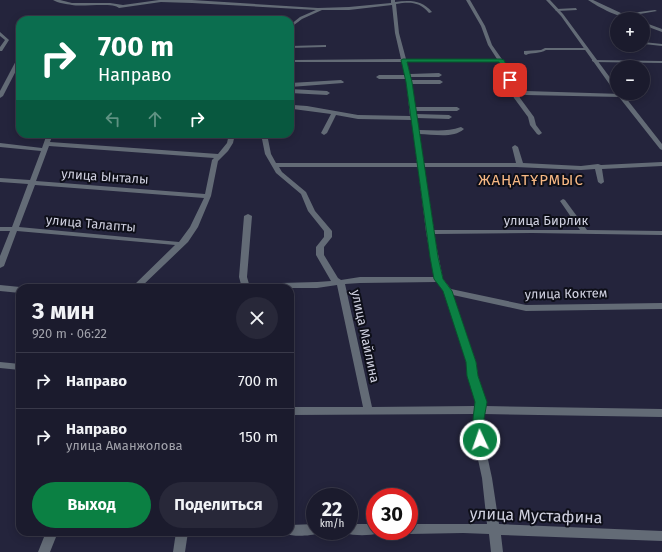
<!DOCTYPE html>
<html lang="ru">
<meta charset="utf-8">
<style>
body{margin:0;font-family:"Fira Sans",sans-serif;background:#282839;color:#f1f3f6;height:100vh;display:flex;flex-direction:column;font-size:15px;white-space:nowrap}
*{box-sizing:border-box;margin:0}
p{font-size:13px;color:#a0a1aa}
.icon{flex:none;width:22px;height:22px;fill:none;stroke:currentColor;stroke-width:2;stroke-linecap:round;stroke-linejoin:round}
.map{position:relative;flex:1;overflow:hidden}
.side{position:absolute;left:16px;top:284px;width:278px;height:252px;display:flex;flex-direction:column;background:#1b1b2d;border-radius:12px;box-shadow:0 2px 10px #0003,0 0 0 1px #393949}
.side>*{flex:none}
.hud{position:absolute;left:16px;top:16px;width:278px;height:122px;border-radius:12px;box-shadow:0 2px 10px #0003,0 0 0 1px #393949;background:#0b6e4f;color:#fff;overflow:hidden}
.tools{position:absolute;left:610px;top:12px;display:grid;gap:8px}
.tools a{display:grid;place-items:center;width:40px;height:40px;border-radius:50%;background:#1b1b2d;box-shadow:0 2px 10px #0003,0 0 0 1px #393949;font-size:20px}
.speed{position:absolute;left:306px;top:488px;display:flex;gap:8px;font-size:20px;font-weight:700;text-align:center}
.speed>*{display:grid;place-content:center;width:52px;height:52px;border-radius:50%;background:#1b1b2d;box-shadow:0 2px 10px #0003,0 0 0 1px #393949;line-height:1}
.speed small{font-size:10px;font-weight:400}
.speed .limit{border:6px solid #d22;background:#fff;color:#111}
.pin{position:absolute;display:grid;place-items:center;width:34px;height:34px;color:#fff;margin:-17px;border-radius:8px;box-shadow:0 2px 6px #0006}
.me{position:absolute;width:44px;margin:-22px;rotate:357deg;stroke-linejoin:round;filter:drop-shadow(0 0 3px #0008)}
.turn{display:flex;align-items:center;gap:14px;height:84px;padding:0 16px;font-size:18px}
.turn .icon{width:52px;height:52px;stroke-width:2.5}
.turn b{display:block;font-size:28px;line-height:34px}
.lanes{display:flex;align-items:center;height:38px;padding:0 16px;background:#0003;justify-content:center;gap:20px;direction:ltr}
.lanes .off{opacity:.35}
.round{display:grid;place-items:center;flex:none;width:42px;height:42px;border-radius:21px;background:#282839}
.summary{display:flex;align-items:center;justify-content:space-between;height:68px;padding:0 16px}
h1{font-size:24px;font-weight:700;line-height:30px}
.button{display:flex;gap:8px;margin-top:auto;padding:8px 16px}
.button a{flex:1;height:46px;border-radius:24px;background:#0b8043;color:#fff;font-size:16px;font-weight:700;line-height:46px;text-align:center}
.button a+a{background:#282839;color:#f1f3f6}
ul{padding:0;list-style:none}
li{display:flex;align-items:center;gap:12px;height:56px;padding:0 16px;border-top:1px solid #393949}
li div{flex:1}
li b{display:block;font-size:15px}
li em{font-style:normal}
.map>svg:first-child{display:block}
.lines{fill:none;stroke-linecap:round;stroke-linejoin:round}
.minor{fill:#636b76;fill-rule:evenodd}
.tertiary{fill:#636b76;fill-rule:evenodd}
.route{fill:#0b8043;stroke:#07532c}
.labels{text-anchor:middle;stroke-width:4;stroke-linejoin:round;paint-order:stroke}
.street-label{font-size:13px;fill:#cfd0df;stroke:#0e0f19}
.quarter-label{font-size:15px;letter-spacing:1px;fill:#f7b884;stroke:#0e0f19}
.near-street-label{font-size:16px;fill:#cfd0df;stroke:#0e0f19}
</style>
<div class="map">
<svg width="662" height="552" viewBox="0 0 662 552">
<rect width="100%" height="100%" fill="#24243c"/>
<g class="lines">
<!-- minor -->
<g class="minor">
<path d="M53,0h7l12,3h38l13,2 36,-5h33l126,8 31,-1 42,-4v-3h4v2c15,-2 27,-2 37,10l-3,1c-10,-12 -20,-11 -33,-9l3,29 7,26h91l-9,-14 -7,-19 -15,-26h4l15,26 7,19 14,20 10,25 10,1 96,3v2l-2,1 -94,-2 -8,-2 2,5 14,19 2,8 6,8 -3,2 -2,-1 -7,-9 -2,-8 -14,-19 -15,-37 -92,1 3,12 29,-1 3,2 -3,2h-29l1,3h29l3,2 -3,2h-28l3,23h42l3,2 -3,2h-41v3l33,1 3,2 -3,2 -32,-1 2,12c15,0 28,2 42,-3l3,2c-11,10 -31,5 -45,5l5,29h92l-4,-16 3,-2 3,2 5,16 58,3 17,-2 3,1 61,-3v4l-60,3 2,13 -3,2 -3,-2 -3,-13 -14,1 -65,-3h-92l10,63h146l-20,-29 3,-2 2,1 22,30 75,1v4l-130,-2 -98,1 9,45 8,10 75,16 136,-2v6l-136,2 -73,-16 23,67 2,14 8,26 -1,4 177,3v8l-178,-3v27l8,37 7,46 163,7v10l-161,-6 2,17h-12l-2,-18 -26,-1 -54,1 -4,-1 -1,-2h5v-7h78l-5,-46 -8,-37v-27l-184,1v-8h73l-26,-122 -20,3h-75l-3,-11 5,-61 4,-2 4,2 -5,61 2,7 68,-2 14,-1 -15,-26v-8l8,-10v-6l-16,-20 -7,-17 -25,-21 -11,-19 -4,-20h6l4,20 5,9h141l-5,-43 -54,-1 -22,-4 -9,18 -3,2 -3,-2 10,-19 -38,-5 -3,-2 3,-2 14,1 51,9 52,1 -4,-37h-27l-3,-2 3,-2h26l-3,-13h-109l-2,-1 2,-1 108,-1 -6,-26 -3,-28 -43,5h-27l-20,9 -12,9v-3l10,-8 16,-7 -124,-7 -31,-1 -42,6c-6,-6 -36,-1 -47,-3 -6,-1 -14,-2 -19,-5zM279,167h139l8,65 8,45h-74l-19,3 -3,-2 -14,-23v-8l8,-10v-6l-17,-20 -9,-19 -24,-20zM437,282l7,9 22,71 2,14 8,26 -1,4 -103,1 -27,-123 15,-1z"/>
<path d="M588,0h5l30,14 32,-4 2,1 -29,5 6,3c-13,0 -36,-12 -46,-19z"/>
<path d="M576,8l1,2 -20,1 -2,-1 2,-1z"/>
<path d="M643,22l19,7v3l-19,-7z"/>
<path d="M0,32l9,8 -7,11h-2v-4l5,-7 -5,-4z"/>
<path d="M643,42l19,2v2l-18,-2z"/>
<path d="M326,45v2h-2l-34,1v-2z"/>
<path d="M545,48h41l2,1 -2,1h-40c-6,4 -14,2 -20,5l-2,-1v-3l17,-1z"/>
<path d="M18,57h2v6l-17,33 -3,2v-7z"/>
<path d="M592,60l70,1v2l-68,-1 -2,-1z"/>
<path d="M341,80l3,2 -1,1 -53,4v-4z"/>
<path d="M290,89l37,2 3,2 -3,2 -37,-2z"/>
<path d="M47,134h6l-3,8 168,12 9,-11 2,-9h6l-2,9 -5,8 -10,10 -7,35 -13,31 -10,15 -48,46h-9l44,-43 -158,-14 -13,35 -4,2v-12l10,-25h-10v-4h12l16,-43 -28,-2v-4l30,2 11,-29 -41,-4v-4l42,5zM49,146l165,12 -2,2 -7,34 -169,-13zM35,185l169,13 -14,29 -11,15 -160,-15z"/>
<path d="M0,285l20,2 2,1h-2v5l-20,-2z"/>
<path d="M0,362l20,2v6l-20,-2z"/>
<path d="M315,524v7h5l-1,2c-8,3 -25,4 -33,1l-1,-2h5v-7z"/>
<path d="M349,524h26v7h5l-1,2c-9,3 -25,3 -34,0l-1,-2h5z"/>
<path d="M46,532h12l-8,20h-12z"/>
<path d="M176,532h12l-3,20h-12z"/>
</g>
<!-- tertiary -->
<path class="tertiary" d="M546,0h4l13,14 54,73v6h5l40,51v6l-2,-1 -45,-57 -54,-76z"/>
</g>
<!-- route -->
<path class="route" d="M403,59h98l3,1 9,20 -5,1 -9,-19h-92l5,20 26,175 5,22 9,12 24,71 2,14 9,26 -3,17 1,21 -1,4 -4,1 -5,-1 -1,-4 -1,-21 2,-17 -8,-26 -1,-14 -23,-71 -9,-12 -4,-22 -24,-175 -5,-22z"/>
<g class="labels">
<!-- street labels -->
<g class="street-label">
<text transform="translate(105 176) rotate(4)" y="5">улица Ынталы</text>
<text x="546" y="225">улица Бирлик</text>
<text transform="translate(91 223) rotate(5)" y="5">улица Талапты</text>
<text transform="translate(566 293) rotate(-1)" y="5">улица Коктем</text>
<text transform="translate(366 336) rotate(78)" y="5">улица Майлина</text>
</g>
<!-- quarter labels -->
<g class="quarter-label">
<text x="531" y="185">ЖАҢАТҰРМЫС</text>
</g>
<!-- near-street labels -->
<g class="near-street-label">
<text transform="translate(536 515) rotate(2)" y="6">улица Мустафина</text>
</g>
</g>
</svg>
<div class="tools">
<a>+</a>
<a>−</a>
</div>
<div class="speed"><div>22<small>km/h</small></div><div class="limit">30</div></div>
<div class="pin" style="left:510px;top:80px;background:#d93025"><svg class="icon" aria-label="arrive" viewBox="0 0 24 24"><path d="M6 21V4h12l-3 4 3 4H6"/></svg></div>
<svg class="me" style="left:480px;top:440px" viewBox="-20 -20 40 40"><circle r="17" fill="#0b8043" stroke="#fff" stroke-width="3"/><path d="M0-11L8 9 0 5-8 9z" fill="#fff"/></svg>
<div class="hud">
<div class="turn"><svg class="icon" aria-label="right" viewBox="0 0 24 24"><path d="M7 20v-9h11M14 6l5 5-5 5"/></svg><div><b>700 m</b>Направо</div></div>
<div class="lanes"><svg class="icon off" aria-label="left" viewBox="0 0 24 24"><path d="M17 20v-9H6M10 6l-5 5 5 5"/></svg><svg class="icon off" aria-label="ahead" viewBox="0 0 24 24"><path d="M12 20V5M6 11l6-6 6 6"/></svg><svg class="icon" aria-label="right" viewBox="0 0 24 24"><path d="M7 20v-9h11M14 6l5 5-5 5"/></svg></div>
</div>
<section class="side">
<div class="summary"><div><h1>3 мин</h1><p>920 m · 06:22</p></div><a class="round"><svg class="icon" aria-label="close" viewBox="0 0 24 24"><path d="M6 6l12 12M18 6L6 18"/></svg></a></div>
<ul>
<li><svg class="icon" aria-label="right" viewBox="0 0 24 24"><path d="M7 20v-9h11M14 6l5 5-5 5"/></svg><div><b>Направо</b></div><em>700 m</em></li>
<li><svg class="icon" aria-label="right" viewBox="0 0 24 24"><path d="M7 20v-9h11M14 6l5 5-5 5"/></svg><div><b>Направо</b><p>улица Аманжолова</p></div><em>150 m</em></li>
</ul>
<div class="button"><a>Выход</a><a>Поделиться</a></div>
</section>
</div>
